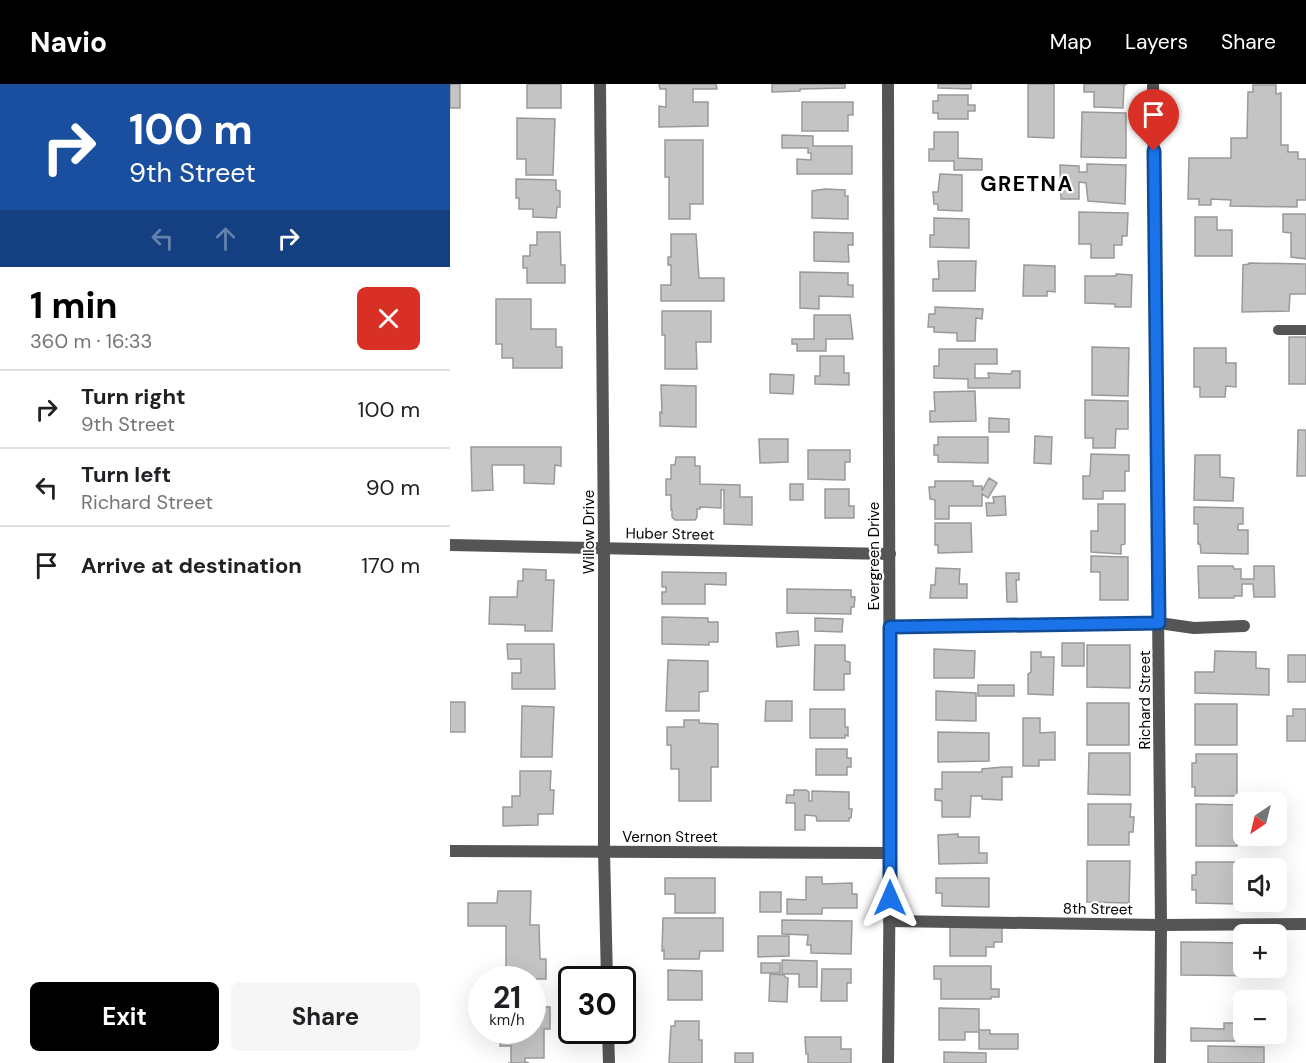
<!DOCTYPE html>
<meta charset="utf-8">
<style>
body{margin:0;font-family:"DM Sans",sans-serif;background:#f6f6f6;color:#202124;height:100vh;display:flex;flex-direction:column;font-size:22px;white-space:nowrap}
*{box-sizing:border-box;margin:0}
p{font-size:20px;color:#757577}
.icon{flex:none;width:33px;height:33px;fill:none;stroke:currentColor;stroke-width:2;stroke-linecap:round;stroke-linejoin:round}
.map{position:relative;flex:1;overflow:hidden}
.details{display:flex;flex-direction:column;background:#fff;width:450px}
.details>*{flex:none}
.banner{background:#1a4fa0;color:#fff;overflow:hidden}
.needle{width:39px;rotate:215deg}
.buttons{position:absolute;left:783px;top:708px;display:grid;gap:12px}
.buttons a{display:grid;place-items:center;width:54px;height:54px;border-radius:9px;background:#fff;box-shadow:0 6px 24px #0002;font-size:30px}
.speed{position:absolute;left:18px;top:882px;display:flex;gap:12px;font-size:30px;font-weight:700;text-align:center}
.speed>*{display:grid;place-content:center;width:78px;height:78px;border-radius:50%;background:#fff;box-shadow:0 6px 24px #0002;line-height:1}
.speed small{font-size:15px;font-weight:400}
.speed .limit{border:3px solid #111;border-radius:9px;background:#fff;color:#111}
.pin{position:absolute;display:grid;place-items:center;width:51px;height:51px;color:#fff;margin:-62px -26px;border-radius:50% 50% 50% 0;rotate:-45deg;box-shadow:0 0 6px #0007}
.pin .icon{rotate:45deg}
.me{position:absolute;width:66px;margin:-33px;rotate:0deg;stroke-linejoin:round;filter:drop-shadow(0 0 4px #0008)}
.turn{display:flex;align-items:center;gap:21px;height:126px;padding:0 30px;font-size:27px}
.turn .icon{width:78px;height:78px;stroke-width:2.5}
.turn b{display:block;font-size:42px;line-height:51px}
.lanes{display:flex;align-items:center;height:57px;padding:0 30px;background:#0003;justify-content:center;gap:30px;direction:ltr}
.lanes .off{opacity:.35}
.round{display:grid;place-items:center;flex:none;width:63px;height:63px;border-radius:9px;background:#f6f6f6}
.headline{display:flex;align-items:center;justify-content:space-between;height:102px;padding:0 30px}
h1{font-size:36px;font-weight:700;line-height:45px;color:#000}
.cta{display:flex;gap:12px;margin-top:auto;padding:12px 30px}
.cta a{flex:1;height:69px;border-radius:9px;background:#000;color:#fff;font-size:24px;font-weight:700;line-height:69px;text-align:center}
.cta a+a{background:#f6f6f6;color:#202124}
ul{padding:0;list-style:none}
li{display:flex;align-items:center;gap:18px;height:78px;padding:0 30px;border-top:2px solid #e0e0e0}
li div{flex:1}
li b{display:block;font-size:22px}
li em{font-style:normal}
header{display:flex;align-items:center;gap:36px;box-sizing:border-box;height:84px;padding:0 30px;background:#000;color:#fff}
header strong{font-size:28px}
nav{display:flex;gap:33px;margin-inline-start:auto;font-size:21px}
main{display:flex;flex:1;min-height:0}
.map>svg:first-child{display:block}
.building{fill:#c4c4c4;stroke:#999;stroke-width:1.5}
.lines{fill:none;stroke-linecap:round;stroke-linejoin:round}
.service{stroke:#555;stroke-width:10}
.minor{stroke:#555;stroke-width:12}
.route-casing{stroke:#114b97;stroke-width:15}
.route{stroke:#1a73e8;stroke-width:10}
.labels{text-anchor:middle;stroke-width:4.5;stroke-linejoin:round;paint-order:stroke}
.street-label{font-size:15px;fill:#000;stroke:#fff}
.district-label{font-size:21px;font-weight:bold;letter-spacing:1.5px;fill:#000;stroke:#fff}
</style>
<header>
<strong>Navio</strong>
<nav><a>Map</a><a>Layers</a><a>Share</a></nav>
</header>
<main>
<section class="details">
<div class="banner">
<div class="turn"><svg class="icon" aria-label="right" viewBox="0 0 24 24"><path d="M7 20v-9h11M14 6l5 5-5 5"/></svg><div><b>100 m</b>9th Street</div></div>
<div class="lanes"><svg class="icon off" aria-label="left" viewBox="0 0 24 24"><path d="M17 20v-9H6M10 6l-5 5 5 5"/></svg><svg class="icon off" aria-label="ahead" viewBox="0 0 24 24"><path d="M12 20V5M6 11l6-6 6 6"/></svg><svg class="icon" aria-label="right" viewBox="0 0 24 24"><path d="M7 20v-9h11M14 6l5 5-5 5"/></svg></div>
</div>
<div class="headline"><div><h1>1 min</h1><p>360 m · 16:33</p></div><a class="round" style="background:#d93025;color:#fff"><svg class="icon" aria-label="close" viewBox="0 0 24 24"><path d="M6 6l12 12M18 6L6 18"/></svg></a></div>
<ul>
<li><svg class="icon" aria-label="right" viewBox="0 0 24 24"><path d="M7 20v-9h11M14 6l5 5-5 5"/></svg><div><b>Turn right</b><p>9th Street</p></div><em>100 m</em></li>
<li><svg class="icon" aria-label="left" viewBox="0 0 24 24"><path d="M17 20v-9H6M10 6l-5 5 5 5"/></svg><div><b>Turn left</b><p>Richard Street</p></div><em>90 m</em></li>
<li><svg class="icon" aria-label="arrive" viewBox="0 0 24 24"><path d="M6 21V4h12l-3 4 3 4H6"/></svg><div><b>Arrive at destination</b></div><em>170 m</em></li>
</ul>
<div class="cta"><a>Exit</a><a>Share</a></div>
</section>
<div class="map">
<svg width="856" height="979" viewBox="0 0 856 979">
<rect width="100%" height="100%" fill="#fff"/>
<!-- building -->
<g class="building">
<rect x="0" y="0" width="10" height="24"/>
<rect x="77" y="0" width="34" height="24"/>
<path d="M209,0h57l1,5h-24v13h15v24l-49,1v-21l7,1v-18h-6z"/>
<path d="M322,0h73v4l-45,1v2l-28,1z"/>
<path d="M488,0h33v5l-33,-1z"/>
<path d="M578,0h26v54l-26,-1z"/>
<path d="M634,0h43l-3,1 -1,23 -29,-1v-15h-10z"/>
<path d="M803,1h23v9l5,-1v52h7v7h10v7h8v41h-9v7l-67,-1 1,-6 -20,-1v6h-12v-6h-11l1,-41h42v-20h16l1,-46h5z"/>
<path d="M488,11h30v10h7v6h-7v8h-30v-6h-5v-12h5z"/>
<path d="M352,18h51v13h-5v16h-46z"/>
<path d="M632,28l44,1v45l-45,-1z"/>
<path d="M67,34l38,1 -2,56h-27v-16h-9z"/>
<path d="M484,48h24v26l24,1v11h-28v-9h-25v-12h5z"/>
<path d="M332,51l31,1v10h39v28h-55v-15l14,1v-7h-3v-5h-26z"/>
<path d="M215,56h38v64h-13v15h-21v-42h-4z"/>
<path d="M637,80l39,1 -1,39 -37,-3 -2,-18 -7,-1v17h-18l-1,-34 19,1v6h8z"/>
<path d="M490,90l22,1v36l-24,-1v-6h-4l-1,-12h5z"/>
<path d="M66,95l40,1v10l4,1v16h-3l-1,11 -23,-1v-8h-14v-11h-3z"/>
<path d="M375,105l20,1v6h3v23l-36,-1v-27z"/>
<path d="M629,128l49,1 -1,23h-5v9h-8v13h-23v-14h-12z"/>
<path d="M833,130h23v45l-15,-2v-24l-8,-1z"/>
<path d="M745,133h22v13h15v26h-37z"/>
<path d="M484,134l35,1v29l-39,-1v-12h4z"/>
<path d="M87,148h23l1,33h4v18h-38v-15h-4v-12h7v-11h7z"/>
<path d="M364,148l39,1v12h-5l1,17 -35,-1z"/>
<path d="M221,150h25l3,44h25v23h-63v-16h10v-20h-3v-8h3z"/>
<path d="M488,177h38l-1,30h-42v-12h6z"/>
<path d="M799,179l57,1v30h-16l-1,17 -47,1 1,-47 6,-1z"/>
<path d="M574,181l31,1v26l-8,-1v5h-24z"/>
<path d="M350,188l48,1v12h5v12l-34,-1v13l-19,-1z"/>
<path d="M666,190l16,1 -1,32h-16v-3l-30,-1v-27h31z"/>
<path d="M46,215h35v30h25v18h6v21h-49v-10h-11v-14h-6z"/>
<path d="M485,223l48,2 -1,10 -6,-1 -1,23h-18v-8l-23,-1v-5h-6l1,-13h6z"/>
<path d="M212,227h49v31h-15l1,27h-32v-34h-3z"/>
<path d="M364,231h36l3,24h-27v12h-29v-7h-5v-5h22z"/>
<rect x="839" y="253" width="17" height="47"/>
<path d="M642,263l37,1 -1,48 -36,-1z"/>
<path d="M744,264h32v15h10v24l-10,-1 -1,11h-25v-10h-6z"/>
<path d="M489,265h58v15h-22v14h14l-1,-5 23,1 1,-3h8v17h-52v-9l-34,-1v-12h5z"/>
<path d="M370,272h24v17h5v12l-34,-1v-8h5z"/>
<path d="M320,290l24,1 -1,19 -23,-1z"/>
<path d="M211,301l35,1v41l-36,-1v-14l2,1z"/>
<path d="M525,307l1,30 -46,1v-11h5l-1,-19z"/>
<path d="M635,316l43,1v28h-12l-1,19h-22v-10h-8z"/>
<path d="M539,334l20,1v13h-20z"/>
<path d="M848,346h8v46h-9z"/>
<path d="M585,352l17,1 -1,27 -17,-1z"/>
<path d="M488,353h50v26l-50,-1v-7h-4v-10h4z"/>
<path d="M309,355h29v23l-28,1z"/>
<path d="M21,363h90v19l-6,-1 -1,19 -30,-1v-18h-32l1,25 -21,1z"/>
<path d="M358,366h42v12h-5v18l-37,-1z"/>
<path d="M641,370l38,1v16h-4v20h-22v8h-20v-23h7z"/>
<path d="M745,371h25v22l14,1 -1,23 -39,-1z"/>
<path d="M226,373h19v9h5v18l40,1v12h12v28l-28,-1v-34h-3v18l-21,-1v2h-3v8l-2,3h-20l-3,-3v-7h-1v-15h-5v-16h5v-14h4z"/>
<path d="M539,394l8,5 -9,15 -6,-4v12h-33v13h-14v-19l-5,-1 -1,-12h6v-6h38v5h9v5z"/>
<rect x="340" y="400" width="13" height="16"/>
<path d="M375,405h24v17h5v12h-29z"/>
<path d="M555,412l1,19 -19,1 -1,-13h8l-1,-6z"/>
<path d="M648,420h27v40l-4,1v9l-30,-2v-21h7z"/>
<path d="M744,423l49,1v16h-5v6h10v24l-47,-1 -1,-9h-2v-20h-4z"/>
<path d="M485,439h36l1,29 -34,1v-8h-3z"/>
<path d="M641,472l37,1v43h-28v-28h-9z"/>
<path d="M748,482h35l1,3h7v10h13v-13h20l1,31h-21l-1,-13h-11v12h-8v2h-35z"/>
<path d="M486,484l24,1 -1,15h8v14h-37l1,-13h4z"/>
<path d="M73,485l23,1v10h8l-2,51h-27v-6l-36,-1 1,-27h27l1,-16h5z"/>
<path d="M212,488l64,1v12l-21,-1v20h-43v-12h4v-5h-4z"/>
<path d="M556,489h13v7h-3l1,22h-10z"/>
<path d="M337,505l64,1v7h4l-1,10h-3v7l-64,-1z"/>
<path d="M212,533l46,1v4h10v20h-9v3l-47,-1z"/>
<path d="M365,534l28,1 -1,13 -27,-1z"/>
<path d="M348,547l1,14 -22,2 -1,-14z"/>
<rect x="612" y="559" width="22" height="23"/>
<path d="M57,560h47l1,45h-43v-16h9v-14h-13z"/>
<path d="M365,561h30v16l5,1v12h-6v16h-30z"/>
<path d="M637,561h43v43l-43,-1z"/>
<path d="M484,565l41,2 -1,27h-40z"/>
<path d="M765,567l41,1v16l13,1v26l-74,-2v-21h19z"/>
<path d="M581,568h10v5h13l-1,38 -25,-1v-20l3,-2z"/>
<rect x="838" y="571" width="18" height="27"/>
<path d="M218,576l40,1v30l-9,1v19h-33z"/>
<rect x="528" y="601" width="36" height="11"/>
<path d="M486,607l40,2v28l-40,-1z"/>
<path d="M316,617h26v20h-27z"/>
<rect x="0" y="618" width="15" height="30"/>
<rect x="637" y="619" width="42" height="42"/>
<rect x="745" y="620" width="42" height="41"/>
<path d="M72,622l32,1 -2,50h-31z"/>
<path d="M360,625h35v18h3v9l-3,-1v3h-35z"/>
<path d="M843,625h13v32h-19v-25h6z"/>
<path d="M573,634h17v15l15,-1v28h-16v6h-16z"/>
<path d="M234,636h15v3l19,1v43h-7v34h-32v-32h-8v-24h-4v-18h17z"/>
<path d="M488,648l51,1v28l-51,1z"/>
<path d="M366,665h31v9h4v9h-4v8h-31z"/>
<path d="M639,669h41v42l-42,-1z"/>
<path d="M746,670h41v42h-42v-9h-3v-24h4z"/>
<path d="M553,683h9v10h-10v23l-20,-1v-3h-11l-1,21h-28v-16l-7,-1v-11h7v-17h40v-3z"/>
<path d="M70,687h31l-1,19h4l-1,24h-15v11l-35,1v-19h9v-11h8z"/>
<path d="M344,706h12l3,2v9h3v-10l37,1v17h3l-1,9h-2v3h-32l-1,-5 -11,-1v15h-10v-27h-9l1,-8h7z"/>
<path d="M638,720h43l-1,13h4l-1,15h-4v13h-41z"/>
<path d="M746,720l42,1 -1,41h-41z"/>
<path d="M508,750v3h21v16h8v10l-48,1 -1,-29z"/>
<path d="M637,777h43l-1,42 -42,-1z"/>
<path d="M746,778h42v42l-42,-1v-13h-4v-15h4z"/>
<path d="M356,793h16v7l30,-1v11h5v14h-35v6h-35v-15l19,1z"/>
<path d="M215,794h50v35h-40v-19h-10z"/>
<path d="M486,794h53v29l-47,-1v-13h-6z"/>
<path d="M48,807h33l-1,34h9l1,34h6v20h-40v-53h-38v-23h29z"/>
<rect x="310" y="808" width="21" height="20"/>
<path d="M213,834h60v33h-23l-1,8h-35v-9l-2,1z"/>
<path d="M332,836l70,1 -1,33 -40,-1v-8h-4l1,-10 -26,-1z"/>
<path d="M500,839l52,1v18h-8v5h-8v9h-36z"/>
<path d="M308,852h31v20l-31,1z"/>
<path d="M731,858l63,1v25h26v8l-89,-1z"/>
<path d="M332,876l35,1v26h-18v-13h-17z"/>
<rect x="311" y="879" width="19" height="10"/>
<path d="M484,882h57v23h8v8h-8v2h-50v-20h-7z"/>
<path d="M372,885h29v14h-4v18h-26z"/>
<path d="M218,886l34,1v29h-34z"/>
<path d="M320,890l14,1 1,2 3,1 -1,24 -18,-1z"/>
<path d="M82,922l18,1v22h-6v29h-19v4l4,1h-21h3v-17h-11v-16h32z"/>
<path d="M489,924l40,1v21h11v4h28v15h-39v-17h-14v8h-26z"/>
<path d="M225,937h24v19h3v23h-33l2,-37h4z"/>
<path d="M774,939h20v11h17v7h-70v-13l33,1z"/>
<path d="M355,953h36v12h10v14h-43v-9h-2z"/>
<path d="M758,962l56,1v16h-56z"/>
<path d="M494,968l42,1v10h-42z"/>
<rect x="285" y="969" width="18" height="10"/>
</g>
<g class="lines">
<!-- service -->
<path class="service" d="M828,246h28"/>
<!-- minor -->
<g class="minor">
<path d="M150,0l4,463v304l3,129"/>
<path d="M438,0l2,769 -2,210"/>
<path d="M703,0l8,841 -1,138"/>
<path d="M0,461l440,9"/>
<path d="M440,543l269,-4 35,5 50,-2"/>
<path d="M0,767l440,2"/>
<path d="M439,837l272,4 145,-1"/>
<path d="M158,946l1,33"/>
</g>
</g>
<g class="lines">
<!-- route casing -->
<g class="route-casing">
<path id="route" d="M440,814v-271l269,-4 -5,-472"/>
</g>
<!-- route -->
<use href="#route" class="route"/>
</g>
<g class="labels">
<!-- street labels -->
<g class="street-label">
<text transform="translate(139 448) rotate(-90)" y="5">Willow Drive</text>
<text transform="translate(220 450) rotate(1)" y="5">Huber Street</text>
<text transform="translate(424 472) rotate(-90)" y="5">Evergreen Drive</text>
<text transform="translate(695 616) rotate(-90)" y="5">Richard Street</text>
<text x="220" y="758">Vernon Street</text>
<text transform="translate(648 825) rotate(1)" y="5">8th Street</text>
</g>
<!-- district labels -->
<g class="district-label">
<text x="577" y="107">GRETNA</text>
</g>
</g>
</svg>
<div class="buttons">
<a><svg class="needle" viewBox="-14 -14 28 28"><path d="M0-13l5 13h-10z" fill="#e53935"/><path d="M0 13l5-13h-10z" fill="#757577"/></svg></a>
<a><svg class="icon" aria-label="sound" viewBox="0 0 24 24"><path d="M4 9h4l5-4v14l-5-4H4zM17 9q2 3 0 6"/></svg></a>
<a>+</a>
<a>−</a>
</div>
<div class="speed"><div>21<small>km/h</small></div><div class="limit">30</div></div>
<div class="pin" style="left:704px;top:67px;background:#d93025"><svg class="icon" aria-label="arrive" viewBox="0 0 24 24"><path d="M6 21V4h12l-3 4 3 4H6"/></svg></div>
<svg class="me" style="left:440px;top:814px" viewBox="-20 -20 40 40"><path d="M0-17L14 15 0 8-14 15z" fill="#1a73e8" stroke="#fff" stroke-width="4"/></svg>
</div>
</main>
